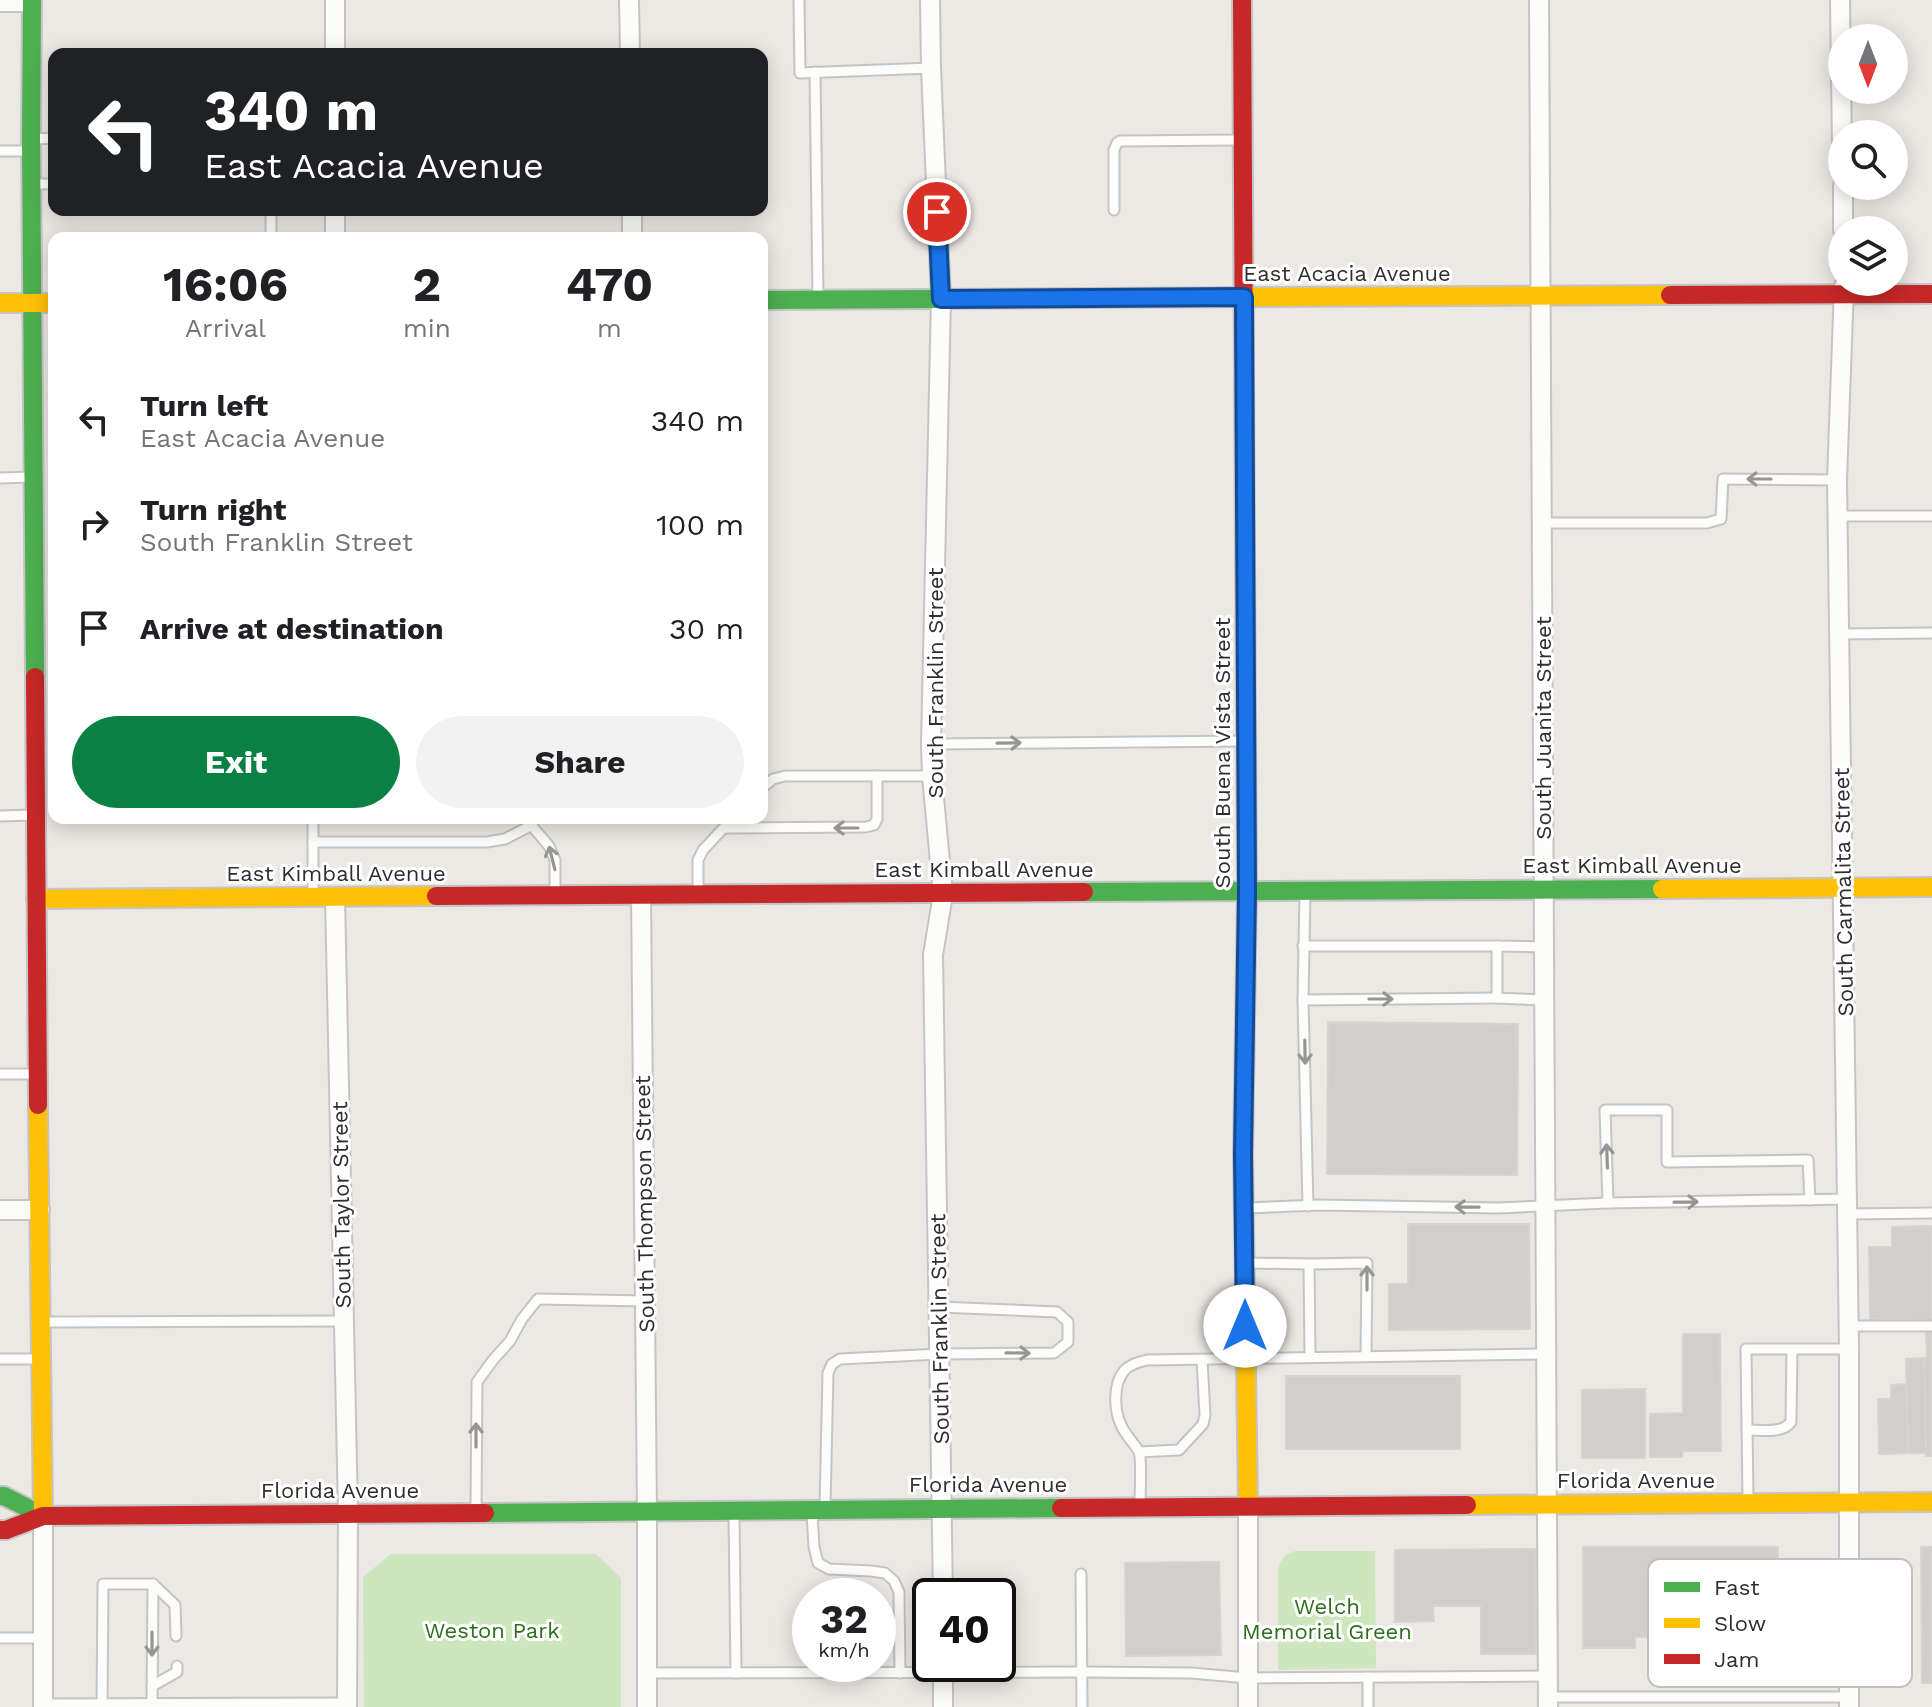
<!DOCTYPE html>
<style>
body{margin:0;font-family:"Work Sans",sans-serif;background:#f2f2f2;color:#202124;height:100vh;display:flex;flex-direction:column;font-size:30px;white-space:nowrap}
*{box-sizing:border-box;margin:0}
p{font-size:26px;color:#757577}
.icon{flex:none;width:44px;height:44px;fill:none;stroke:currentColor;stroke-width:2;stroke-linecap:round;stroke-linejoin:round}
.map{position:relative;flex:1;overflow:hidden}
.drawer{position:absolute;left:48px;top:232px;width:720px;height:592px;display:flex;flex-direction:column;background:#fff;border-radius:16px;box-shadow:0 4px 20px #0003}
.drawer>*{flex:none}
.top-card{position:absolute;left:48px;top:48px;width:720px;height:168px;border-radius:16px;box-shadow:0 4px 20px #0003;background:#202124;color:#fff;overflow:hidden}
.needle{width:52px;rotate:180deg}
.fabs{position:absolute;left:1828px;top:24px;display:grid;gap:16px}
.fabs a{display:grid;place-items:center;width:80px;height:80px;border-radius:50%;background:#fff;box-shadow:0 4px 20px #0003;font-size:40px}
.speed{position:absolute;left:792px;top:1578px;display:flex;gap:16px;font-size:40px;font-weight:700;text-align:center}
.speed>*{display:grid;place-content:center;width:104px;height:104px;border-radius:50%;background:#fff;box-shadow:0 4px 20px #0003;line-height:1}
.speed small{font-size:20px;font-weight:400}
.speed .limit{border:4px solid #111;border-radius:12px;background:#fff;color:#111}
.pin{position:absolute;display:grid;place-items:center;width:68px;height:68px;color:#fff;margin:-34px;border:4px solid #fff;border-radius:50%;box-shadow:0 2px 8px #0007}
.me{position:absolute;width:88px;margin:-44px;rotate:0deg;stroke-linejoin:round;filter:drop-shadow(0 0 6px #0008)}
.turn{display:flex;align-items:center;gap:28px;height:168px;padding:0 24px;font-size:36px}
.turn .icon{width:104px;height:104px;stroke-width:2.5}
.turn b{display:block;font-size:56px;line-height:68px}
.eta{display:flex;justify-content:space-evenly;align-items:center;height:136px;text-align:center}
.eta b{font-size:48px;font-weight:700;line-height:56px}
.action{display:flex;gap:16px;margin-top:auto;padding:16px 24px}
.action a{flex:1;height:92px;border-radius:48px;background:#0b8043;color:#fff;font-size:32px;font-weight:700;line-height:92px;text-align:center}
.action a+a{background:#f2f2f2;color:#202124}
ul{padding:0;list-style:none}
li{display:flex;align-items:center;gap:24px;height:104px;padding:0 24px}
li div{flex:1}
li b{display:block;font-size:30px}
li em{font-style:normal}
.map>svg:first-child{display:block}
.green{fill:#cee6be}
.building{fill:#d1cecb;stroke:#d7d4d0;stroke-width:2}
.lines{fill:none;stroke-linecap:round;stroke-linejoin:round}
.lane-casing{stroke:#c5c4c5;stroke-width:13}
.street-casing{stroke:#c5c4c5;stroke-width:22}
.fast-casing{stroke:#c5c4c5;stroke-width:22}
.slow-casing{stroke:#c5c4c5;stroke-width:22}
.jam-casing{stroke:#c5c4c5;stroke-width:22}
.lane{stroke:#fcfcfb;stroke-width:9}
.street{stroke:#fcfcfb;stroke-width:18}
.fast{stroke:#4caf50;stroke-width:18}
.slow{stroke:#ffc107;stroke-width:18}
.jam{stroke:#c62828;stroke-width:18}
.oneway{stroke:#959594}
.route-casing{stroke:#114b97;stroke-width:20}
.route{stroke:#1a73e8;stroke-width:14}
.labels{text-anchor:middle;stroke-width:6;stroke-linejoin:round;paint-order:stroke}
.street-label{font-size:22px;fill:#2e2e2e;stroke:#fff}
.park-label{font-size:22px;fill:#2c6e1b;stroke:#fff}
.key{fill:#fff;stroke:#c0c0c0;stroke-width:2}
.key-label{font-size:22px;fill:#2e2e2e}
</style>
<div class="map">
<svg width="1932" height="1707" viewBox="0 0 1932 1707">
<rect width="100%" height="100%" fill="#ece8e4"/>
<!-- green -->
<g class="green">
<path d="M1296,1551h79l1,117 -98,2v-101c4,-11 6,-15 18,-18z"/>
<path d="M391,1554h205l25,24v129h-257l-1,-130z"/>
</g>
<!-- building -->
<g class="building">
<path d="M1328,1022l190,2 -1,151 -190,-1z"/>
<path d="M1408,1224h121l1,105 -141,1v-46h19z"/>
<path d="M1932,1226v94l-62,-1 -1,-72h23v-20z"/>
<path d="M1926,1333h6v123h-6l-2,-98h3z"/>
<path d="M1683,1334h37l1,117h-38l-1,6h-32v-43l33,-1z"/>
<path d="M1924,1358l2,95h-18l-2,-94z"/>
<rect x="1286" y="1376" width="174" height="73"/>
<path d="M1906,1384l2,69 -29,1 -1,-55h13v-14z"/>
<path d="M1645,1389v69h-63v-68z"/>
<path d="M1583,1547h195v49h-49v83h-45v-42h-49v11h-52z"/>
<path d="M1921,1547h11v136h-10z"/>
<path d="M1535,1549l1,105h-55v-48h-48l1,15 -39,1v-72z"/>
<path d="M1219,1562l2,93 -95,1 -1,-93z"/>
</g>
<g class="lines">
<!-- lane casing -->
<g class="lane-casing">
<g id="lane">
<path d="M799,0l1,73 131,-5"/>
<path d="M815,72l3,225"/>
<path d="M33,139l21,-1"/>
<path d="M0,151h28"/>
<path d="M35,184h19"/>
<path d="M1114,210v-60l3,-7 3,-2 119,-1"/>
<path d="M271,238v-28"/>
<path d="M0,478l32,-1"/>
<path d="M1838,516h94"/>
<path d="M1542,523h165l14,-4 2,-40 114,1"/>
<path d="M1839,634l93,-1"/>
<path d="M931,744l313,-3"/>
<path d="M762,788l11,-9 12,-3h147"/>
<path d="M0,816l33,-1"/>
<path d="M313,818v76"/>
<path d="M525,818l24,28 6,14v33"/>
<path d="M724,828l142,-1 8,-2 3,-6v-43"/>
<path d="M313,842h174l18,-3 27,-14"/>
<path d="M698,892v-32l5,-10 30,-32"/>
<path d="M1305,893l-2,107 5,206"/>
<path d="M1303,946h194"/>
<path d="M1544,947l-47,-1v52l47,2"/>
<path d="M1303,1000l194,-2"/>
<path d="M0,1074h34"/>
<path d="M1608,1203l-3,-93h62v52l141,-2 2,40"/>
<path d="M1247,1208l72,-3 180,3 109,-5 239,-4"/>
<path d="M1847,1214l85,-1"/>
<path d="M1249,1263l60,1"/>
<path d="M45,1322l299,-1"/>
<path d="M1849,1326h83"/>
<path d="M1310,1357l-1,-93 58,-1 -1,93"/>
<path d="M0,1359h39"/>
<path d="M1747,1430c14,0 35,4 44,-8l1,-73"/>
<path d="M1139,1452l40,-2 24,-26 2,-9 -3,-55"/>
<path d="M1748,1499l-2,-150h103"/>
<path d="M1140,1503c0,-11 2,-43 -1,-51 -3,-7 -14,-17 -18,-27 -7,-15 -8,-41 3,-54 6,-7 15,-9 23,-11l399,-6"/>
<path d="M825,1506l3,-133 4,-9 8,-5 100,-5 114,-1 14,-11v-20l-11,-10 -118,-5"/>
<path d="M476,1509l1,-127 16,-22 17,-19 12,-22 16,-20 107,2"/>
<path d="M734,1513l2,160"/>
<path d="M812,1513l2,34 4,16 11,6 42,2 14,2 9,8 5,11 1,81"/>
<path d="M1081,1574l1,133"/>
<path d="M0,1638h43"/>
<path d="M647,1673l435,-1 109,1 57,5 299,-2"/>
<path d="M1368,1677v30"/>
<path d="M152,1686l25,-14v-6"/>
<path d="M1547,1697h302"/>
<path d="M43,1704l304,-1"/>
<path d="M152,1704l1,-120"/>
<path d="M102,1707l1,-123h50l22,21 1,31"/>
</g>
</g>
<!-- street casing -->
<g class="street-casing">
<g id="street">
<path d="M335,0v54"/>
<path d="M629,0l1,54"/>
<path d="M930,0l1,68 10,231 -10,445 1,32 11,118 -10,61 10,641"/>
<path d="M1539,0l9,1707"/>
<path d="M1840,0l2,149"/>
<path d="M0,2h32"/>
<path d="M1843,186v44"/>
<path d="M335,210v28"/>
<path d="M632,210v28"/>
<path d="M1844,286l-7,194 12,869v358"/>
<path d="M641,896l6,615v196"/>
<path d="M335,897l13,616 -1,194"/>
<path d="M0,1210h40"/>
<path d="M943,1664v43"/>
<path d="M43,1707v-191"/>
<path d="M1248,1707v-201"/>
</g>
</g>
<!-- fast casing -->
<g class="fast-casing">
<g id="fast">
<path d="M32,0l-1,139 4,538"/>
<path d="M762,300l322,-2"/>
<path d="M1245,562l2,325"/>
<path d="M1084,892l578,-3"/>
<path d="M0,1496h4l39,20"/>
<path d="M485,1513l576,-5"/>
</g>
</g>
<!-- slow casing -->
<g class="slow-casing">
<g id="slow">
<path d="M1084,298l586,-3"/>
<path d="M0,303h54"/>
<path d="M1247,887l-4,267 5,352"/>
<path d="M1662,889l270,-2"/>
<path d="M36,899l400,-3"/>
<path d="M38,1105l5,411"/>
<path d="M1467,1505l465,-3"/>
</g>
</g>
<!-- jam casing -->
<g class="jam-casing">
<g id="jam">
<path d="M1242,0l3,562"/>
<path d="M1670,295l262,-1"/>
<path d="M35,677l3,428"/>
<path d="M436,896l648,-4"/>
<path d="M1061,1508l406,-3"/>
<path d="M0,1530h6l37,-14 442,-3"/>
</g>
</g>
<!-- lane -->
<use href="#lane" class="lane"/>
<!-- street -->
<use href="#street" class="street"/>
<!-- fast -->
<use href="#fast" class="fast"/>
<!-- slow -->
<use href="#slow" class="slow"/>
<!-- jam -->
<use href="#jam" class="jam"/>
</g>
<!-- one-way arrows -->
<defs><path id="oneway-shaft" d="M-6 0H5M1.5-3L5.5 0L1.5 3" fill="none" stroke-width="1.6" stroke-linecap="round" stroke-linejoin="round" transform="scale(2)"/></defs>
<g class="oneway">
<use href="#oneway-shaft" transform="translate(1759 479) rotate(-180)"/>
<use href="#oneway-shaft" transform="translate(1009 743) rotate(-1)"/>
<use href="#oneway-shaft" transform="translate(846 828) rotate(180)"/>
<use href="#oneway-shaft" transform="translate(552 858) rotate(-104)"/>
<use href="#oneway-shaft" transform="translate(1381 999)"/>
<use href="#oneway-shaft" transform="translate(1305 1052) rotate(89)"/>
<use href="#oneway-shaft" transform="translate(1607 1156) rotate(-92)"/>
<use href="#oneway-shaft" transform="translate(1686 1202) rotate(-1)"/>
<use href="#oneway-shaft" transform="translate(1467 1207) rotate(-179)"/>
<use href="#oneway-shaft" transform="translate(1367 1278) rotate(-90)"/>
<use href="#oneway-shaft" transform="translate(1018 1353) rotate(1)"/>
<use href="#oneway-shaft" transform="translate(476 1435) rotate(-90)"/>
<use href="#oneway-shaft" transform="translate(152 1644) rotate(90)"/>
</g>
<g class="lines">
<!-- route casing -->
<g class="route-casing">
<path id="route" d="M937,212l4,87 303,-2 3,595 -4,262 2,172"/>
</g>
<!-- route -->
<use href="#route" class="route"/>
</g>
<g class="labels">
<!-- street labels -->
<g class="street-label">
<text x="1347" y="281">East Acacia Avenue</text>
<text transform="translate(935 683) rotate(-90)" y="8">South Franklin Street</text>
<text transform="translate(1543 728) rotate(-90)" y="8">South Juanita Street</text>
<text transform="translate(1222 753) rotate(-90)" y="8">South Buena Vista Street</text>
<text x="1632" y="873">East Kimball Avenue</text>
<text x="984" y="877">East Kimball Avenue</text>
<text x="336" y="881">East Kimball Avenue</text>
<text transform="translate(1843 892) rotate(-91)" y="8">South Carmalita Street</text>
<text transform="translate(644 1204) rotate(-91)" y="8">South Thompson Street</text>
<text transform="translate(341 1205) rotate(-91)" y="8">South Taylor Street</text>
<text transform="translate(939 1329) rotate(-91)" y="8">South Franklin Street</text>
<text x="1636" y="1488">Florida Avenue</text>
<text x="988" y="1492">Florida Avenue</text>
<text x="340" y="1498">Florida Avenue</text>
</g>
<!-- park labels -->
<g class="park-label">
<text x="1327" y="1614">Welch<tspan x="1327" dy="25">Memorial Green</tspan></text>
<text x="492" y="1638">Weston Park</text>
</g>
</g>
<!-- legend -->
<rect x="1648" y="1559" width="264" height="128" rx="12" class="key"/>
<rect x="1664" y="1582" width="36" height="10" fill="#4caf50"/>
<rect x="1664" y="1618" width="36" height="10" fill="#ffc107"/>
<rect x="1664" y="1654" width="36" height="10" fill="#c62828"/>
<g class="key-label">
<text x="1714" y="1595">Fast</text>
<text x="1714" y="1631">Slow</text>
<text x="1714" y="1667">Jam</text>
</g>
</svg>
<div class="fabs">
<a><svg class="needle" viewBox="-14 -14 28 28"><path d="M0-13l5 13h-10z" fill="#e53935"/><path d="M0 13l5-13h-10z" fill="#757577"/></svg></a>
<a><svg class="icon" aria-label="search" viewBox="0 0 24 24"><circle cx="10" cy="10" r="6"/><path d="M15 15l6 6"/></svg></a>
<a><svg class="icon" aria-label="layers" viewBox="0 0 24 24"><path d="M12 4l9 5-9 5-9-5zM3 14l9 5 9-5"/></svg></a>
</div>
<div class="speed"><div>32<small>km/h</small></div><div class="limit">40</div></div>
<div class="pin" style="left:937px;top:212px;background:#d93025"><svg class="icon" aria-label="arrive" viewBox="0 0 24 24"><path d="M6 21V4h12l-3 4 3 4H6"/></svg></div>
<svg class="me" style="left:1245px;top:1326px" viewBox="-20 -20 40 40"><circle r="19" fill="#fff"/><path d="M0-13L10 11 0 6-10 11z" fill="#1a73e8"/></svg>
<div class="top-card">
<div class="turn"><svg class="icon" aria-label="left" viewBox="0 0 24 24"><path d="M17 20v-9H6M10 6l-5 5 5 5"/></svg><div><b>340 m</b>East Acacia Avenue</div></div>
</div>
<section class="drawer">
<div class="eta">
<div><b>16:06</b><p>Arrival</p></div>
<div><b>2</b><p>min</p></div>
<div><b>470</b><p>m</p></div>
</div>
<ul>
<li><svg class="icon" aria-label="left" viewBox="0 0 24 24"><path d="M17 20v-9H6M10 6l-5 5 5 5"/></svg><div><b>Turn left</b><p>East Acacia Avenue</p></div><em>340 m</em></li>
<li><svg class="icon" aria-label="right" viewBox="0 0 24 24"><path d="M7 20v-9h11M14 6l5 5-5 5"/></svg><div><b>Turn right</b><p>South Franklin Street</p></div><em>100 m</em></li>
<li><svg class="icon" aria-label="arrive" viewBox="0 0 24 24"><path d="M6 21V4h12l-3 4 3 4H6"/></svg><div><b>Arrive at destination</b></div><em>30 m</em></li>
</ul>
<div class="action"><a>Exit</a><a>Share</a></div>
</section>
</div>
